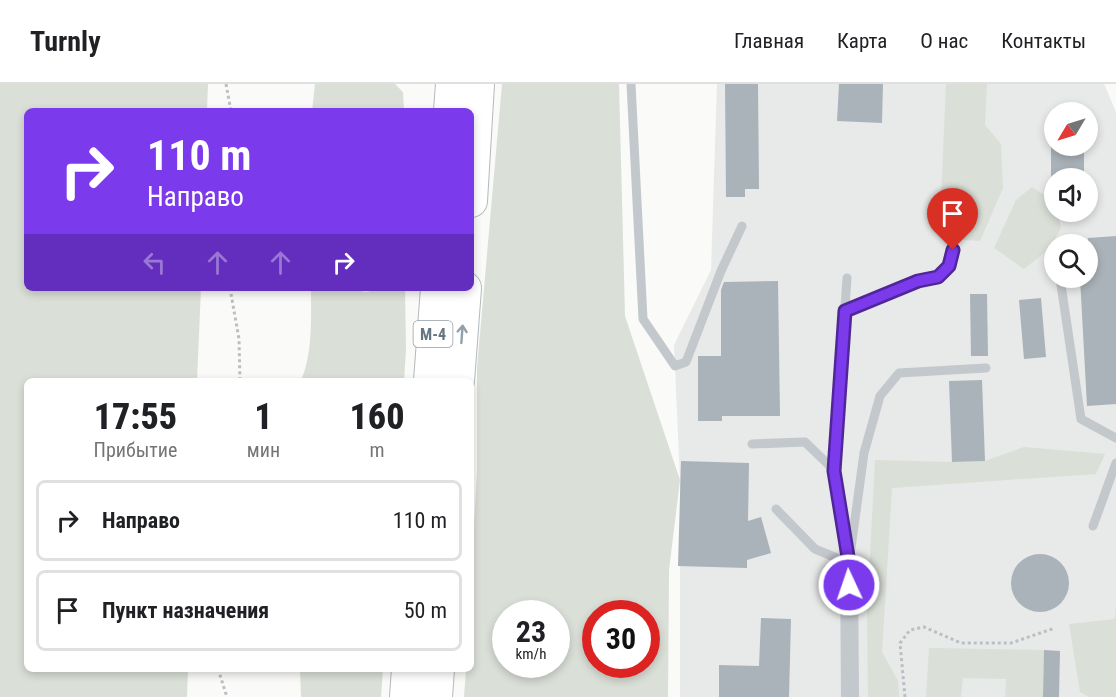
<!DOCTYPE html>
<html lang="ru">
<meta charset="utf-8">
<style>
body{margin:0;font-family:"Roboto Condensed",sans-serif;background:#f6f6f6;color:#202124;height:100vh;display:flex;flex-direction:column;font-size:22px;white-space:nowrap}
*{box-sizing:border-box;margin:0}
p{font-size:20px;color:#757577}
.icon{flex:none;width:33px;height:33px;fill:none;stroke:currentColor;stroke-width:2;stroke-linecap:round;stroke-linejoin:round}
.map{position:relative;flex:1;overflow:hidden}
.details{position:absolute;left:24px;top:294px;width:450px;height:294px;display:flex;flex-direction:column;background:#fff;border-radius:9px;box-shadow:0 3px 9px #0003}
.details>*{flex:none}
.banner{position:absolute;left:24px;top:24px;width:450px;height:183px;border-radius:9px;box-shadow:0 3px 9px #0003;background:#7c3aed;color:#fff;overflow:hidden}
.needle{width:39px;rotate:232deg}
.fabs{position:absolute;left:1044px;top:18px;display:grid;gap:12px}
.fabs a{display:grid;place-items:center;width:54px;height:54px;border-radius:50%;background:#fff;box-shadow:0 3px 9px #0003;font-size:30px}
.speed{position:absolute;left:492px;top:516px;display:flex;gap:12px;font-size:30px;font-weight:700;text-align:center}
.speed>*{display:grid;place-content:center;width:78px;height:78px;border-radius:50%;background:#fff;box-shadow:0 3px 9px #0003;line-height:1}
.speed small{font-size:15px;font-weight:400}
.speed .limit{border:9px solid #d22;background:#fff;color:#111}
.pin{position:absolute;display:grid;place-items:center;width:51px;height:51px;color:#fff;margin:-62px -26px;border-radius:50% 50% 50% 0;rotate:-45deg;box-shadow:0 0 6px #0007}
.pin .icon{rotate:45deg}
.me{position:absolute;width:66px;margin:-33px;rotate:357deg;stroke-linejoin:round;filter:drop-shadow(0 0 4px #0008)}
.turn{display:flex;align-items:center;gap:21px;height:126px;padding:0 24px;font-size:27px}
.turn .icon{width:78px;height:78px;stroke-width:2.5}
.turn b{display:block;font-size:42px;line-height:51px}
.lanes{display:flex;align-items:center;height:57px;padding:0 24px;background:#0003;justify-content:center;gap:30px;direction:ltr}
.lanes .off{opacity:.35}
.eta{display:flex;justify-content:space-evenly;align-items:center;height:102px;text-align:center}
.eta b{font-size:36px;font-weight:800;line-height:42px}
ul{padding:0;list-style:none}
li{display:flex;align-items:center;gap:18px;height:81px;margin:0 12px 9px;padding:0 12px;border:3px solid #e0e0e0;border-radius:9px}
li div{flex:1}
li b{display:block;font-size:22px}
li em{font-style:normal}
header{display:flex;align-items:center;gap:36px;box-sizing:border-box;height:84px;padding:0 30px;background:#fff;border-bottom:2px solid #e0e0e0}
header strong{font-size:28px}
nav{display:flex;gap:33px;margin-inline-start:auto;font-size:21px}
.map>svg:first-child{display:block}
.built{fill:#e8e9e9;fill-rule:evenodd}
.green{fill:#dadfd7;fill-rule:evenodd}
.building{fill:#aab3b9}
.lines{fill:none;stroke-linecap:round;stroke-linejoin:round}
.highway-casing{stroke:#b4b9bd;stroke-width:34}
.path{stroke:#bbbfc2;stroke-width:3;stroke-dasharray:3 3;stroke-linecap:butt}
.lane{stroke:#c3c8cc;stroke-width:9}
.street{stroke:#c3c8cc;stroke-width:18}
.highway{stroke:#fff;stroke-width:32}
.oneway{stroke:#939fa8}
.route-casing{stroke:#51269a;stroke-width:15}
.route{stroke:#7c3aed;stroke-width:10}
.labels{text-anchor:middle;stroke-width:6;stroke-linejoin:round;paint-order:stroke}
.shield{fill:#fff;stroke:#939fa8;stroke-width:1.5}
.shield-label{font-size:16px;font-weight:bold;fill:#657683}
</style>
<header>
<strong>Turnly</strong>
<nav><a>Главная</a><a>Карта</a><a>О нас</a><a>Контакты</a></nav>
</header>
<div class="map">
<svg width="1116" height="613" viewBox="0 0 1116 613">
<rect width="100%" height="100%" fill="#fafaf8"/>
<!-- built -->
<path class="built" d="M717,0h387l12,28v585h-436v-217l-6,-135 37,-75zM1054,28h34v34h-34zM1054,94h34v34h-34zM1054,160h34v34h-34z"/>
<!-- green -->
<g class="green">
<path d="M0,0h208l-1,27h-180v177h174l-4,93h-170v288h161l-1,28h-187z"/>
<path d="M315,0h80l8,8 1,19h-92z"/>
<path d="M502,0h117l6,232 55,164 -11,90 -1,127h-204l2,-28h5v-89l6,-110v-102zM506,530h50v50h-50zM596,530h50v50h-50z"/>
<path d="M946,0h41l-2,41 16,19 2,44 -23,53 -29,-2 -10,-40z"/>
<path d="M1032,103l22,14v11h4l3,16 -13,22 -24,19 -30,-21 22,-48z"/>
<path d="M311,204h30l25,4 22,-4h17l1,62 -2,31h-103c12,-29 10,-62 10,-93z"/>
<path d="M1024,363l81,7 -9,20 -204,14 -10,164 16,29 1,16h-31l-1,-84 8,-153 77,2 33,-1z"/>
<path d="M1116,521v92h-27l-9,-5 -11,-68 46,-5z"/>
<path d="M929,564l115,2 -1,47h-38l1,-18 -43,-1 -2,19h-35z"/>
<path d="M300,585h83l-2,28h-80z"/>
</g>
<!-- building -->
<g class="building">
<path d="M725,0h33l1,105h-14v8h-19z"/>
<path d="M839,0h44l-1,39 -45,-2z"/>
<rect x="1051" y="62" width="33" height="32"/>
<path d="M1116,152v168l-29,2 -7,-128h8v-40z"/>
<path d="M778,197l2,135h-58v5h-24v-65h23v-66l3,-8z"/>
<path d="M970,210h17l1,62h-17z"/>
<path d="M1041,214l5,59 -22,2 -5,-59z"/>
<path d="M982,296l3,81 -33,1 -3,-81z"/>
<path d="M681,377l68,2 -1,58 13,-4 10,36 -24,7v8l-69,-2z"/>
<circle cx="1040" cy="499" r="29"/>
<path d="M761,534l30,1 -2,78h-70v-32l40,1z"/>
<path d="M1044,566l16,1 -1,46h-16z"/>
</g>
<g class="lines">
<!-- highway casing -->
<g class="highway-casing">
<g id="highway">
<path d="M450,27l2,-27"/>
<path d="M471,117l7,-117"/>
<path d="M430,297l7,-93"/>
<path d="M458,297l7,-93"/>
<path d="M406,613l2,-28"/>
<path d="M436,613l2,-28"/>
</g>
</g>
<!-- path -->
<g class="path">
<path d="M226,0l5,27"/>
<path d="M230,204l9,51 1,42"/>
<path d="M218,585l9,28"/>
<path d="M905,613l-5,-54 10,-13 14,-3 37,16h50l44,-15"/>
</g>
<!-- lane -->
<g class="lane">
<path d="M631,0l12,235 32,47 11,-4 35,-91 21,-45"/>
<path d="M1060,194l21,141 35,19"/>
<path d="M845,227l73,-30 20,-4 11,-11 4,-16"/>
<path d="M752,360l53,-2 29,28"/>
<path d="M776,425l39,40 34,14"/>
<path d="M1093,442l23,-63"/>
<path d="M847,467l-13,-81 13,-192"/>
<path d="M849,479l15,-110 16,-57 19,-23 87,-5"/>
</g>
<!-- street -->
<path class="street" d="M849,479l1,134"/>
<!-- highway -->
<use href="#highway" class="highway"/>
</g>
<!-- one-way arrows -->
<defs><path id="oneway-shaft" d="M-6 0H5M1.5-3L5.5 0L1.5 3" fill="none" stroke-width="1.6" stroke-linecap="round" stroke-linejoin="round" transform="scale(1.5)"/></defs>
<use class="oneway" href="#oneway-shaft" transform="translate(462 250) rotate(-86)"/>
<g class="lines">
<!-- route casing -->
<g class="route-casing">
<path id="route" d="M849,501v-22l-15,-92 11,-160 73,-30 20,-4 11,-11 4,-16"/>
</g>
<!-- route -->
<use href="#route" class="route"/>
</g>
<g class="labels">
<!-- shield labels -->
<rect class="shield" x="413.5" y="237" width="39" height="26" rx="4.5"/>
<g class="shield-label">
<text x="433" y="256">М-4</text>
</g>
</g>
</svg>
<div class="fabs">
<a><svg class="needle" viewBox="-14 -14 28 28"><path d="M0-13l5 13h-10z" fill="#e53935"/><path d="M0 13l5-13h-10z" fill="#757577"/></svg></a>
<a><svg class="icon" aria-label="sound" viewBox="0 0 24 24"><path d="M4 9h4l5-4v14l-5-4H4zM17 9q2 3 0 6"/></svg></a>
<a><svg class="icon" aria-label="search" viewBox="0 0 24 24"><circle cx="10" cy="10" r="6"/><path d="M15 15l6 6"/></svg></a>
</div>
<div class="speed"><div>23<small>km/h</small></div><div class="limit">30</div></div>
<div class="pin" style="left:953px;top:166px;background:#d93025"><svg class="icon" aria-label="arrive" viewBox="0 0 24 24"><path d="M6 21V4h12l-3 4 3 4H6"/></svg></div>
<svg class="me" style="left:849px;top:501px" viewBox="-20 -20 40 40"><circle r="17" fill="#7c3aed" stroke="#fff" stroke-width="3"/><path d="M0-11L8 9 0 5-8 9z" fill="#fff"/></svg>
<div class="banner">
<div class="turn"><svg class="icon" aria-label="right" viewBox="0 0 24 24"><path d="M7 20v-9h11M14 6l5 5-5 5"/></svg><div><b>110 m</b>Направо</div></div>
<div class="lanes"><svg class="icon off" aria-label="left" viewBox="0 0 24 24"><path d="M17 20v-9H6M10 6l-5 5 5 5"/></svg><svg class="icon off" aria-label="ahead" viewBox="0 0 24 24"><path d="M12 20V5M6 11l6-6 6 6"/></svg><svg class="icon off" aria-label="ahead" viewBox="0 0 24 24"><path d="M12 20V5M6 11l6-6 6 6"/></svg><svg class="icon" aria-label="right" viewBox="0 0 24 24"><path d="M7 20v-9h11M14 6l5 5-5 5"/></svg></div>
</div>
<section class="details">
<div class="eta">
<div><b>17:55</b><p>Прибытие</p></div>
<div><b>1</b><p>мин</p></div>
<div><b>160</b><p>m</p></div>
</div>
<ul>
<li><svg class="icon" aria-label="right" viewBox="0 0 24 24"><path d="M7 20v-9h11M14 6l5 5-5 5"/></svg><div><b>Направо</b></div><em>110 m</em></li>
<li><svg class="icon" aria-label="arrive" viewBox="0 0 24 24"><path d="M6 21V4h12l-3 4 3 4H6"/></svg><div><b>Пункт назначения</b></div><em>50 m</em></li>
</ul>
</section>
</div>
